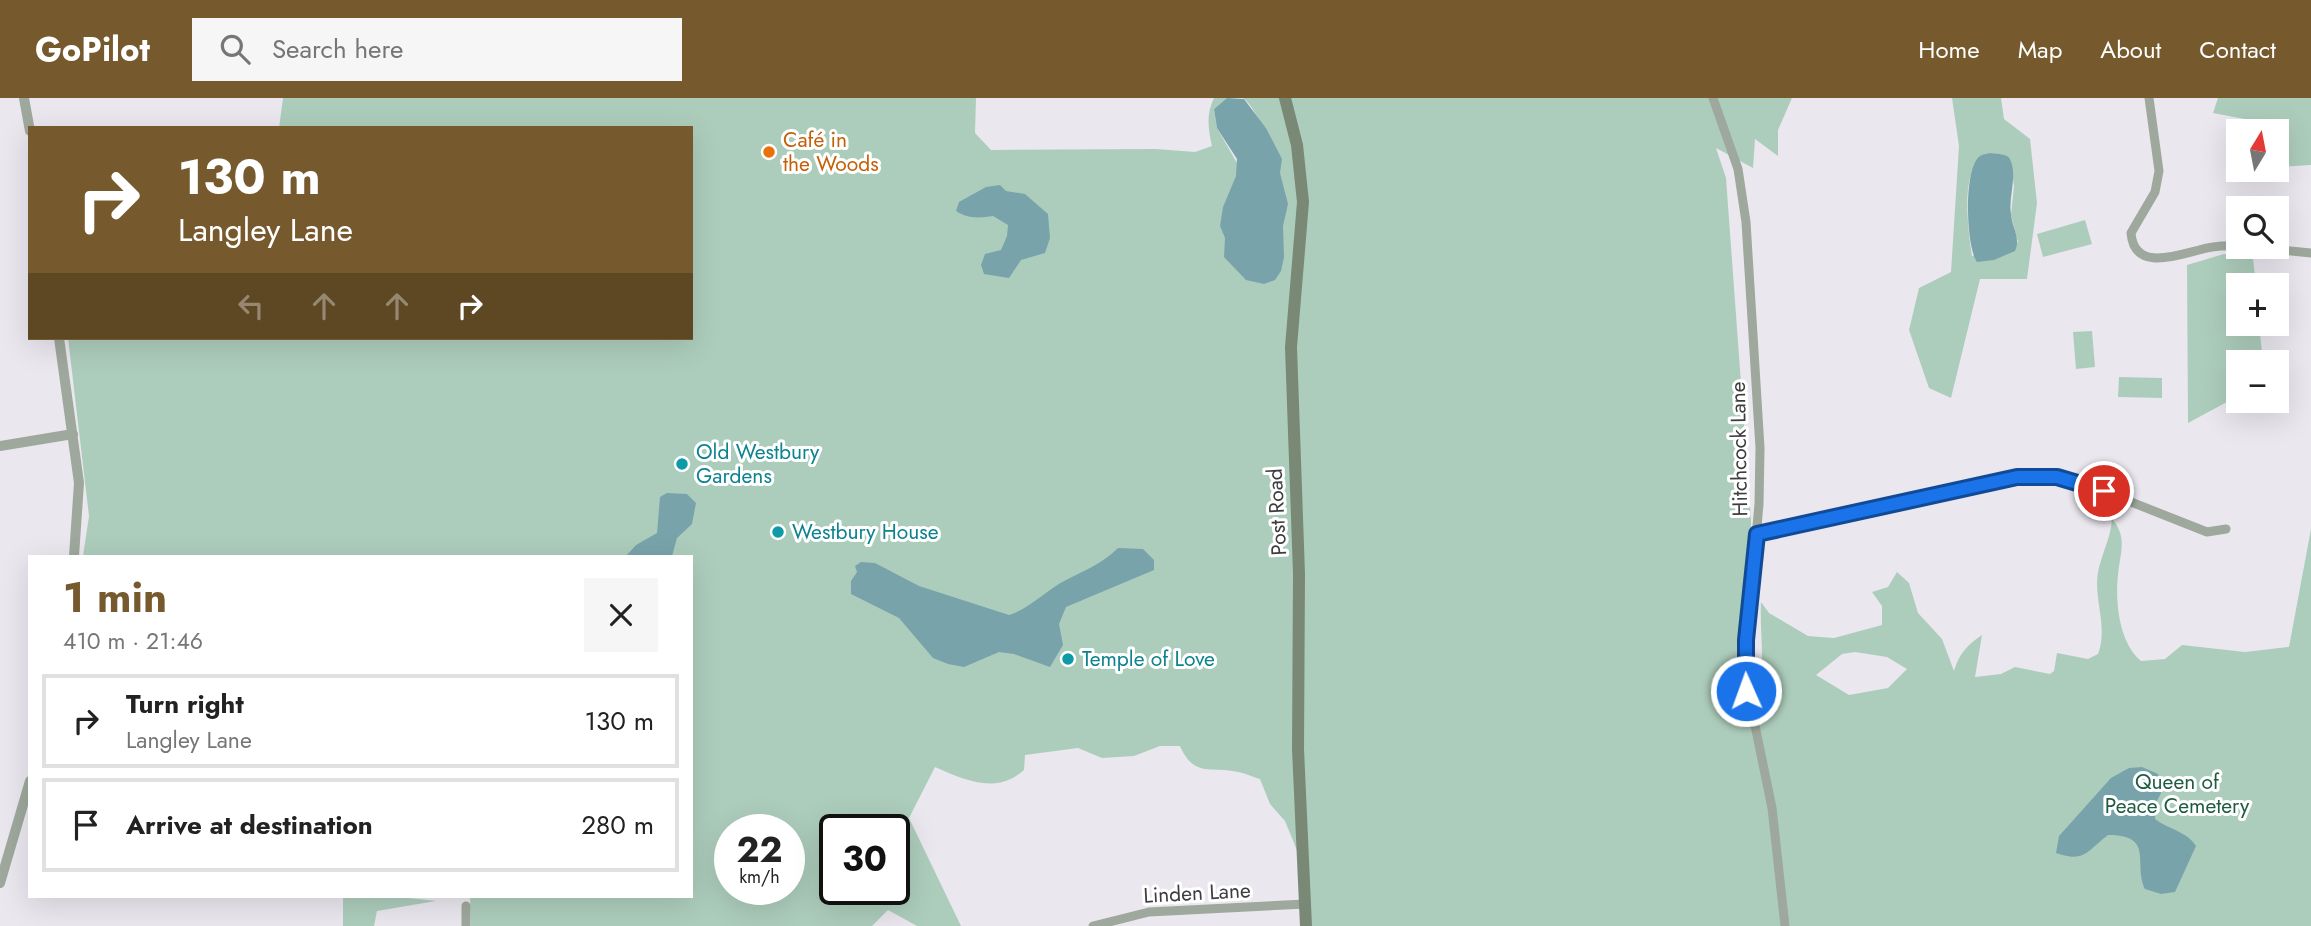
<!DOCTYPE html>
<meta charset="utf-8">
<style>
body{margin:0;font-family:Jost,sans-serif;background:#f6f6f6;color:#222;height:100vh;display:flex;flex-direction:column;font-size:26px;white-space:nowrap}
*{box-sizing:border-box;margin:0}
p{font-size:23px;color:#767676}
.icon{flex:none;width:38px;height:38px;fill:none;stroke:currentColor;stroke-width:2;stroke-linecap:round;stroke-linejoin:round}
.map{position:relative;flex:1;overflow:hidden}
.panel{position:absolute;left:28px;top:457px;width:665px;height:343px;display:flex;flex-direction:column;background:#fff;border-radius:0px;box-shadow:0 7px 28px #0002}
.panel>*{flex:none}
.guide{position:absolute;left:28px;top:28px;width:665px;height:214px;border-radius:0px;box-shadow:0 7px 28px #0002;background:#765a2d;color:#fff;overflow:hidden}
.needle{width:46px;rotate:10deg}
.tools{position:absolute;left:2226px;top:21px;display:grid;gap:14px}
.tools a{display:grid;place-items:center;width:63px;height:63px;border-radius:0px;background:#fff;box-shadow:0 7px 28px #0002;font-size:35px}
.speed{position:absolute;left:714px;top:716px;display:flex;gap:14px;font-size:35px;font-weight:700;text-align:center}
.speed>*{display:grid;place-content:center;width:91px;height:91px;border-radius:50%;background:#fff;box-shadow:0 7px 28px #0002;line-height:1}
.speed small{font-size:18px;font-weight:400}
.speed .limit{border:4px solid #111;border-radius:10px;background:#fff;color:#111}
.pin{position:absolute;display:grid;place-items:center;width:60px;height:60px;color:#fff;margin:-30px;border:4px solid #fff;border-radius:50%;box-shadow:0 2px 7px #0007}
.me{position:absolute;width:77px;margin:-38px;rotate:358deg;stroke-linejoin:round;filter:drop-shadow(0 0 5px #0008)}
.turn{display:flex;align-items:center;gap:24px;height:147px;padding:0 35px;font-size:32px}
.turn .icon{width:91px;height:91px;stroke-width:2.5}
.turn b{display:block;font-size:49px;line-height:60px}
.lanes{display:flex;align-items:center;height:66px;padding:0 35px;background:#0003;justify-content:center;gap:35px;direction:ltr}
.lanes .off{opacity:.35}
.round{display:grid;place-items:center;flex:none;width:74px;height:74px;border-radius:0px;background:#f6f6f6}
.overview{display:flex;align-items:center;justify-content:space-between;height:119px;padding:0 35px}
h1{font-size:42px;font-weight:700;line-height:52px;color:#765a2d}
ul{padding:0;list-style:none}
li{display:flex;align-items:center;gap:21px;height:94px;margin:0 14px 10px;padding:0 21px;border:4px solid #e0e0e0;border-radius:0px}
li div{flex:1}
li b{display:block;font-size:26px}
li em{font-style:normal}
header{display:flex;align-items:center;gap:42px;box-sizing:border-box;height:98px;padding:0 35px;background:#765a2d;color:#fff}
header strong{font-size:33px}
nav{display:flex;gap:38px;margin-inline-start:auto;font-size:24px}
.search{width:490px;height:63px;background:#f6f6f6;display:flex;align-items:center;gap:18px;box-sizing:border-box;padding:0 24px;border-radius:0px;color:#767676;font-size:26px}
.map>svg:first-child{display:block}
.green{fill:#adcdbc;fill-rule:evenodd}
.water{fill:#79a3ab}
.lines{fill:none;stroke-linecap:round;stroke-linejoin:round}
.minor{stroke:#9ea89c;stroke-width:9}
.tertiary{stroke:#9ea89c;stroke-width:10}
.secondary{stroke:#7a8876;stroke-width:12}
.route-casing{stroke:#114b97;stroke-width:18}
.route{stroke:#1a73e8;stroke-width:12}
.food-dot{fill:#e8710a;stroke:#fff;stroke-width:2.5}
.culture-dot{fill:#0f9aa8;stroke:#fff;stroke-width:2.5}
.labels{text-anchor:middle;stroke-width:6;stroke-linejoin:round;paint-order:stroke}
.food-label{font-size:21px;fill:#c56008;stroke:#fff;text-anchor:start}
.street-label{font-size:21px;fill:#3d3c3f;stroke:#fff}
.culture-label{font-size:21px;fill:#0d838f;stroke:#fff;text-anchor:start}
.park-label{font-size:21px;fill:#1e5c43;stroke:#fff}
</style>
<header>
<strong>GoPilot</strong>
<div class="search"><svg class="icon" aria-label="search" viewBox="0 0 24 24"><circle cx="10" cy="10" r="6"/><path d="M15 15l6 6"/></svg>Search here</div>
<nav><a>Home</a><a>Map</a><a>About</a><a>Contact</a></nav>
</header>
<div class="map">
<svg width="2311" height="828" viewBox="0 0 2311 828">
<rect width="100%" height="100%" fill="#eae7ef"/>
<!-- green -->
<g class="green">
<path d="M283,0h693l-1,35 16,17 165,-1 39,3 17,-6c-4,-18 -6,-32 2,-48h13l-13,11 3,19 20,35 29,-35c-9,-9 -14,-24 -23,-30h549l-14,32v26l-23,-17 -2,29 -37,-20 10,30 25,342v60l-7,92 8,41c17,-31 7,-76 9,-111l8,11 39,23 26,2 48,-13v-19l-10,-14 16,-5 9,-15 12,11 9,30 24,26 12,32c5,-17 13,-26 28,-36l-7,42 26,-3 14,-7 35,7 4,-3 3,-18 31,6 10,-5c9,-24 -1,-47 -1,-71 0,-22 14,-42 15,-64 16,18 8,34 6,56 -3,27 1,68 23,86l24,-2 17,-14 63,7 44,-5 22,-118v397h-1005l-3,-61 -18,-44 -15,-17 -10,-25c-7,-2 -15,-6 -22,-7 -27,-6 -44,6 -58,-26h-20l-26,10 -32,2 -24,-10 -53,7 -1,15c-28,25 -59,10 -89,-3l-26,51 52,108h-44l-29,-16 -16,16h-401l-1,-30h221v-340h-608l6,-40 -21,-178h623v-210h-412zM1855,554l32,5 20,12 -19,19 -39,7 -33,-20 26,-21zM730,732h59v59h-59zM835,732h59v59h-59z"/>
<path d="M1952,0h49l3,21 26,20 7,64 -10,76h-47l-29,119 -22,-10 -20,-58 10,-42 32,-16 8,-126zM1990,55l15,2 5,4 4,27 -3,29 7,27 -46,14c-4,-27 -14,-94 18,-103z"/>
<path d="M2218,0h93v67l-34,2v-36h-24l-3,-11 -37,-7z"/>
<path d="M2085,122l7,24 -49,13 -6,-23z"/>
<path d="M2224,156l29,4 3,27h-18v39h21l4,38h-25v34l-50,27 -1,-158z"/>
<path d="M2092,233l3,36 -19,2 -3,-37z"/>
<path d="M2119,279l43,1v20l-44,-1z"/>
<path d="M343,798h48l45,5 -59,10 -3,15h-31z"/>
</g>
<!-- water -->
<g class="water">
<path d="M1227,0l17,1 22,29 16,31 -2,14 8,31 -5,22 1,31 -3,14 -6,9 -11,4 -18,-4 -22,-23 1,-19 -5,-12 3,-19 13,-31 1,-17 -20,-31 -3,-19z"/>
<path d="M1990,55c6,1 17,0 20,6 8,17 -2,38 1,55 1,14 10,23 4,37l-21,9 -17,2c-11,-15 -14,-94 3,-106 3,-2 7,-2 10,-3z"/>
<path d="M1000,87l6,6 19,3 23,20 2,24 -5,15 -24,7 -12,18 -25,-4 -3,-9 4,-11 16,-4 6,-14 1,-11 -15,-9c-13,2 -25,3 -37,-5l3,-9 27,-15z"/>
<path d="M667,395l20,1 9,9 -4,21 -15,14 -5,18h-46l10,-11 21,-12 3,-36z"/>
<path d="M1118,450l25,1 11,11v10l-88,37 -7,17 4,21 -13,22 -36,-13 -15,-2 -35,15 -16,-3 -15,-6 -34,-40 -48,-24v-13l6,-9 -2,-6 6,-4 14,1 44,23 90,29c22,-7 37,-25 57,-35 19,-10 36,-16 52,-32z"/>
<path d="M2142,669l16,7 3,19 -5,10 -1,16c13,10 33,13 41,27l-21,46 -14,2 -16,-5c-12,-26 10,-54 -37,-54 -21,16 -23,28 -52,18l3,-17 52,-58 18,-10z"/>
</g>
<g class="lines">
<!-- minor -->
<g class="minor">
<path d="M1713,0l25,71 8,53 14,226 -1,56 -15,168 28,136 13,118"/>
<path d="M2149,0l10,73 -4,21 -24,41c3,38 44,23 68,17 13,-4 26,-5 39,-4"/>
<path d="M2249,149l62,6"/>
<path d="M1757,437l236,-54 42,-6 48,8 124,49 19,-3"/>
<path d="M466,808v20"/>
<path d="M1093,828l56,-14 156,-8"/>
</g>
<!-- tertiary -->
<g class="tertiary">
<path d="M24,0l6,33"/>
<path d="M59,240l20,145 -5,73"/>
<path d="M0,348l73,-12"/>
<path d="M0,785l30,-102"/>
</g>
<!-- secondary -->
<path class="secondary" d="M1285,0l12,47 6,57 -12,145 8,227 -1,175 8,177"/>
</g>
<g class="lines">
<!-- route casing -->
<g class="route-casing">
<path id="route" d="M1746,593v-51l11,-106 260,-57h40l47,14"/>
</g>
<!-- route -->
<use href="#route" class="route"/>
</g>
<!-- markers -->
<circle class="food-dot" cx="769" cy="54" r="7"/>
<g class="culture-dot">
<circle cx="682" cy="366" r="7"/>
<circle cx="778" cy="434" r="7"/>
<circle cx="1068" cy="561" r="7"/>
</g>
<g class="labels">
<!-- food labels -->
<g class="food-label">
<text x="783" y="49">Café in<tspan x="783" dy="24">the Woods</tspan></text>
</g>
<!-- street labels -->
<g class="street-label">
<text transform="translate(1739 351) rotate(-91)" y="7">Hitchcock Lane</text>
<text transform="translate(1277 414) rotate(-93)" y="7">Post Road</text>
<text transform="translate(1197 795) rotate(-3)" y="7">Linden Lane</text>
</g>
<!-- culture labels -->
<g class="culture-label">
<text x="696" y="361">Old Westbury<tspan x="696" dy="24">Gardens</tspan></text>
<text x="792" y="441">Westbury House</text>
<text x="1082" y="568">Temple of Love</text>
</g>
<!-- park labels -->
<g class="park-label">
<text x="2177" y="691">Queen of<tspan x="2177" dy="24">Peace Cemetery</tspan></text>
</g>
</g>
</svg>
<div class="tools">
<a><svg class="needle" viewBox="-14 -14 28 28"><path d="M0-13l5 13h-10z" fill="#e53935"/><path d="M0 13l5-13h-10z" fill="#767676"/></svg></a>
<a><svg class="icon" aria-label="search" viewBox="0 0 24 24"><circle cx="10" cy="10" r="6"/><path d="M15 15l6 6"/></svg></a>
<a>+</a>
<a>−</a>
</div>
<div class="speed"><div>22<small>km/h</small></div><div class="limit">30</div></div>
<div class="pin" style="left:2104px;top:393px;background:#d93025"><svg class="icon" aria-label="arrive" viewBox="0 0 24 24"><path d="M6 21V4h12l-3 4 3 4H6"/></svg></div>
<svg class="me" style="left:1746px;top:593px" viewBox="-20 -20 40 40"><circle r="17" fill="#1a73e8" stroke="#fff" stroke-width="3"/><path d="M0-11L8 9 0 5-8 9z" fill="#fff"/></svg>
<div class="guide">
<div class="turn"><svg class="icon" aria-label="right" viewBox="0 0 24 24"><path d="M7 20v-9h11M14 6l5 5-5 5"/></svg><div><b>130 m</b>Langley Lane</div></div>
<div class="lanes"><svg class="icon off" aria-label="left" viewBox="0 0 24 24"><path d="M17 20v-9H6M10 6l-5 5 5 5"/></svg><svg class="icon off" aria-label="ahead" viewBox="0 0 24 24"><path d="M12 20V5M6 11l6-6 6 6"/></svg><svg class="icon off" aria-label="ahead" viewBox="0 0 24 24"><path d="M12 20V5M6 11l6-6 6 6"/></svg><svg class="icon" aria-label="right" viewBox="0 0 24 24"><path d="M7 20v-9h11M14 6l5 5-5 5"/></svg></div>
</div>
<section class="panel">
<div class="overview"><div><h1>1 min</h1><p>410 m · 21:46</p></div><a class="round"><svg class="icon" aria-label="close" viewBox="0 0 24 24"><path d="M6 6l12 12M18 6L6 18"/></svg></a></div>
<ul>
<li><svg class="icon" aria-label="right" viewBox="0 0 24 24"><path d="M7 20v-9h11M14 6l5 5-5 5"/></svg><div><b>Turn right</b><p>Langley Lane</p></div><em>130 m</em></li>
<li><svg class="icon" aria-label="arrive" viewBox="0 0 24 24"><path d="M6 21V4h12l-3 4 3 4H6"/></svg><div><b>Arrive at destination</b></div><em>280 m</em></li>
</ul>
</section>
</div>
